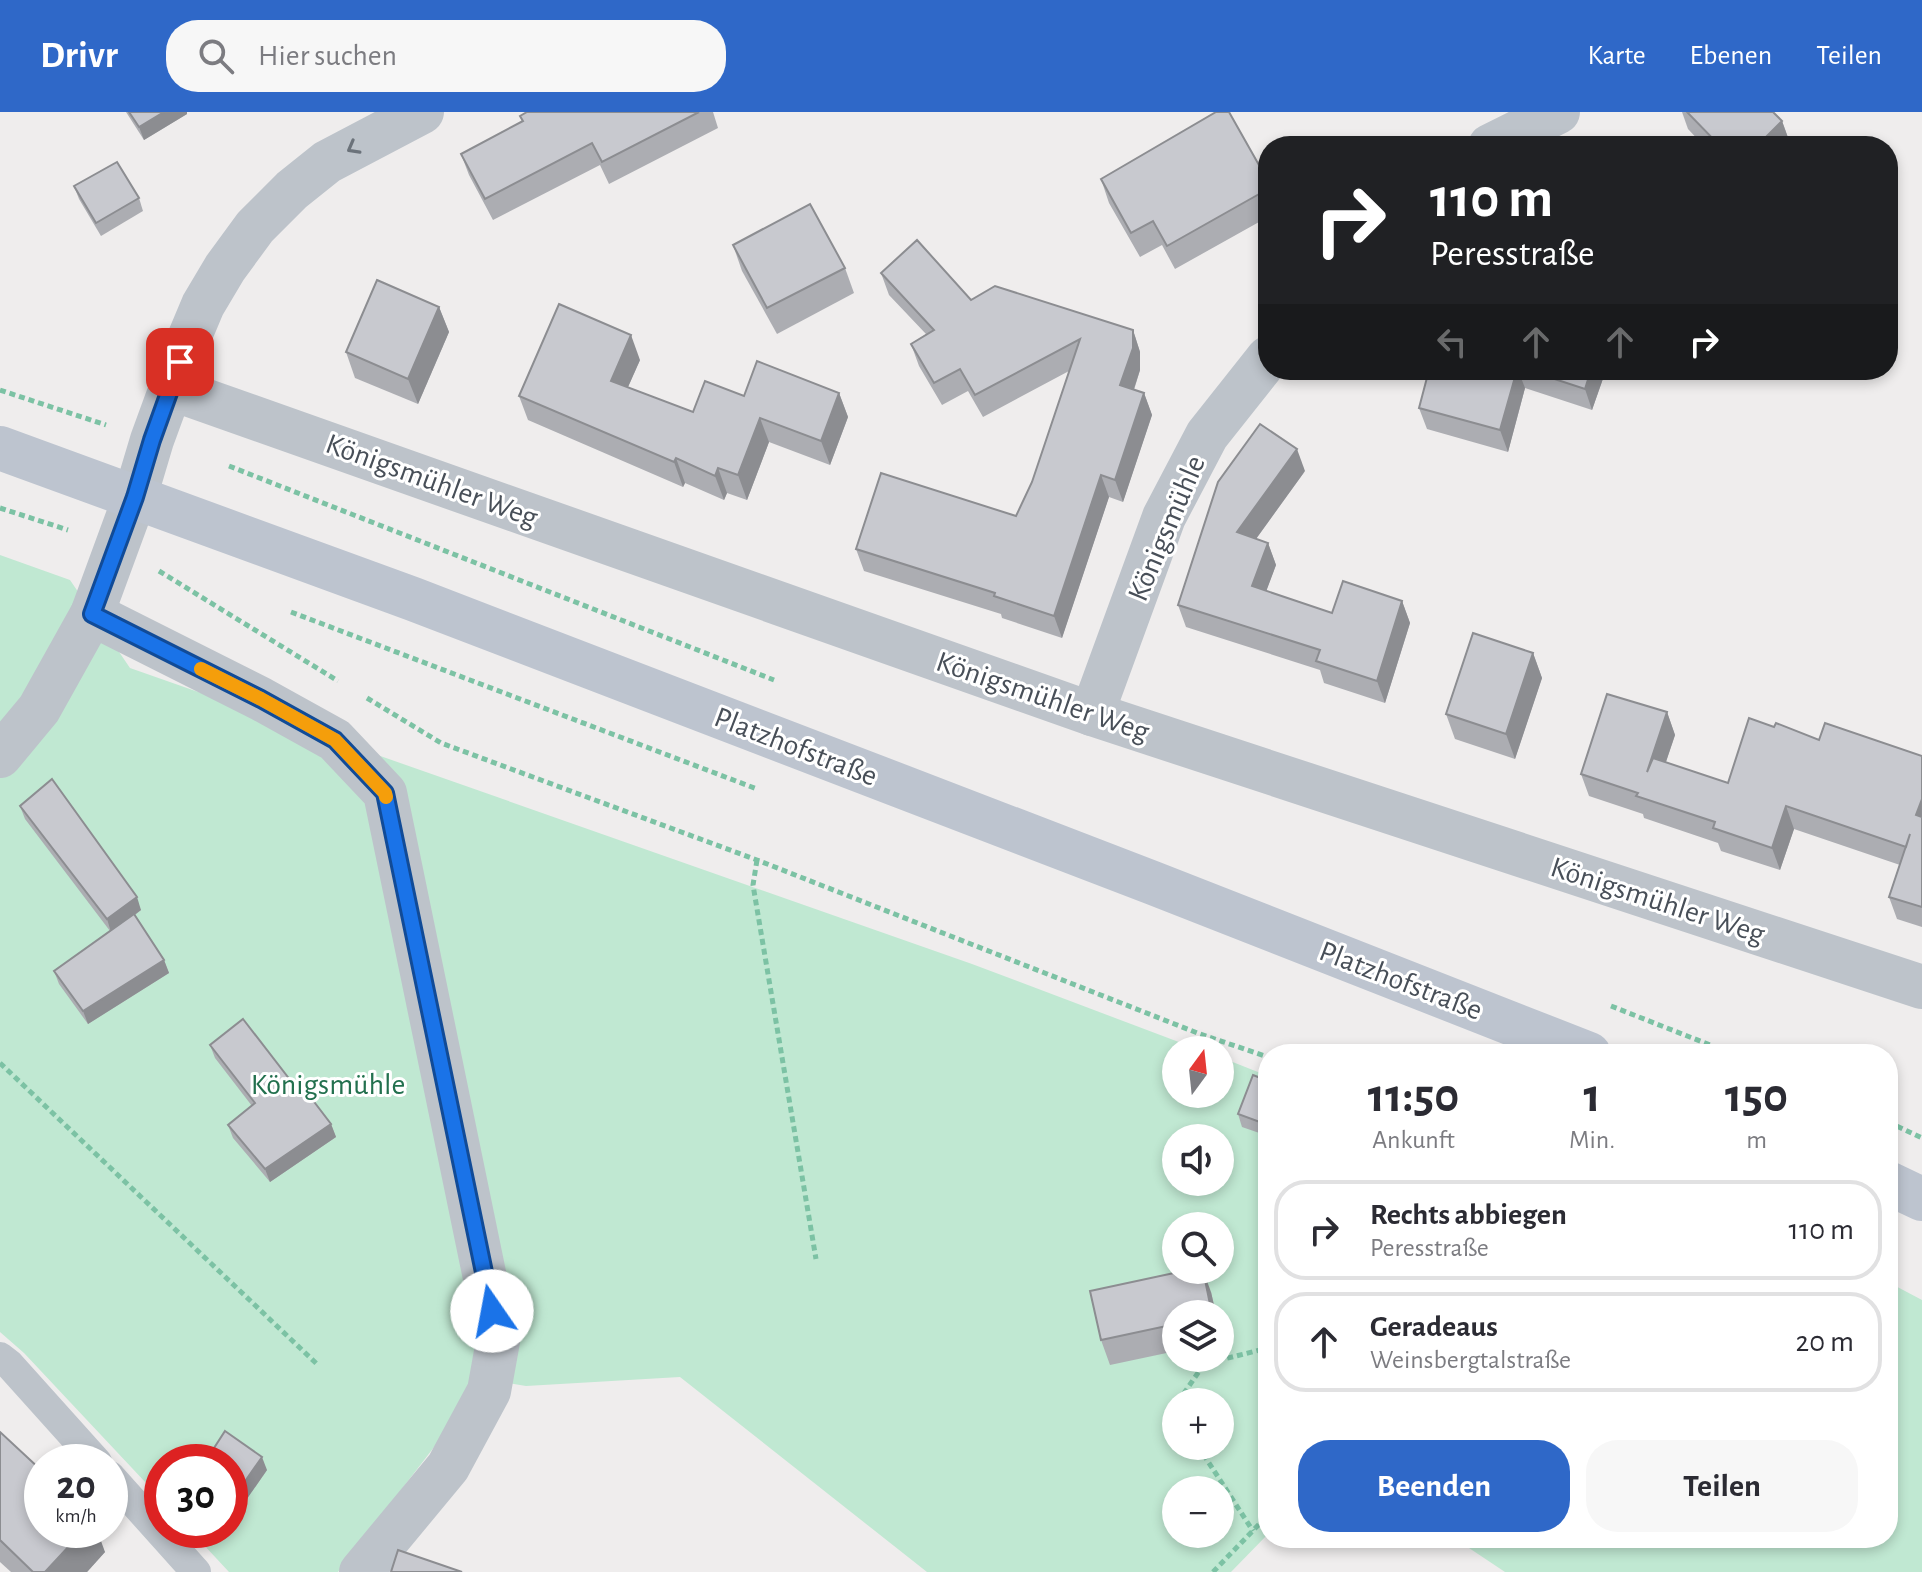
<!DOCTYPE html>
<html lang="de">
<meta charset="utf-8">
<style>
body{margin:0;font-family:"Alegreya Sans",sans-serif;background:#f7f7f7;color:#2b2b33;height:100vh;display:flex;flex-direction:column;font-size:30px;white-space:nowrap}
*{box-sizing:border-box;margin:0}
p{font-size:26px;color:#7c7c81}
.icon{flex:none;width:44px;height:44px;fill:none;stroke:currentColor;stroke-width:2;stroke-linecap:round;stroke-linejoin:round}
.map{position:relative;flex:1;overflow:hidden}
.sheet{position:absolute;left:1258px;top:932px;width:640px;height:504px;display:flex;flex-direction:column;background:#fff;border-radius:32px;box-shadow:0 4px 12px #0003}
.sheet>*{flex:none}
.guide{position:absolute;left:1258px;top:24px;width:640px;height:244px;border-radius:32px;box-shadow:0 4px 12px #0003;background:#202124;color:#fff;overflow:hidden}
.needle{width:52px;rotate:15deg}
.fabs{position:absolute;left:1162px;top:924px;display:grid;gap:16px}
.fabs a{display:grid;place-items:center;width:72px;height:72px;border-radius:50%;background:#fff;box-shadow:0 4px 12px #0003;font-size:40px}
.speed{position:absolute;left:24px;top:1332px;display:flex;gap:16px;font-size:40px;font-weight:700;text-align:center}
.speed>*{display:grid;place-content:center;width:104px;height:104px;border-radius:50%;background:#fff;box-shadow:0 4px 12px #0003;line-height:1}
.speed small{font-size:20px;font-weight:400}
.speed .limit{border:12px solid #d22;background:#fff;color:#111}
.pin{position:absolute;display:grid;place-items:center;width:68px;height:68px;color:#fff;margin:-34px;border-radius:16px;box-shadow:0 4px 12px #0006}
.me{position:absolute;width:88px;margin:-44px;rotate:348deg;stroke-linejoin:round;filter:drop-shadow(0 0 6px #0008)}
.turn{display:flex;align-items:center;gap:28px;height:168px;padding:0 40px;font-size:36px}
.turn .icon{width:104px;height:104px;stroke-width:2.5}
.turn b{display:block;font-size:56px;line-height:68px}
.lanes{display:flex;align-items:center;height:76px;padding:0 40px;background:#0003;justify-content:center;gap:40px;direction:ltr}
.lanes .off{opacity:.35}
.eta{display:flex;justify-content:space-evenly;align-items:center;height:136px;text-align:center}
.eta b{font-size:48px;font-weight:700;line-height:56px}
.primary-button{display:flex;gap:16px;margin-top:auto;padding:16px 40px}
.primary-button a{flex:1;height:92px;border-radius:32px;background:#2f68c8;color:#fff;font-size:32px;font-weight:700;line-height:92px;text-align:center}
.primary-button a+a{background:#f7f7f7;color:#2b2b33}
ul{padding:0;list-style:none}
li{display:flex;align-items:center;gap:24px;height:100px;margin:0 16px 12px;padding:0 24px;border:4px solid #e1e1e2;border-radius:32px}
li div{flex:1}
li b{display:block;font-size:30px}
li em{font-style:normal}
header{display:flex;align-items:center;gap:48px;box-sizing:border-box;height:112px;padding:0 40px;background:#2f68c8;color:#fff}
header strong{font-size:38px}
nav{display:flex;gap:44px;margin-inline-start:auto;font-size:28px}
.search{width:560px;height:72px;background:#f7f7f7;display:flex;align-items:center;gap:20px;box-sizing:border-box;padding:0 28px;border-radius:32px;color:#7c7c81;font-size:30px}
.map>svg:first-child{display:block}
.green{fill:#c0e8d2;fill-rule:evenodd}
.lines{fill:none;stroke-linecap:round;stroke-linejoin:round}
.path{stroke:#7cc2a4;stroke-width:5;stroke-dasharray:6 4;stroke-linecap:butt}
.lane{stroke:#bdc3ca;stroke-width:30}
.street{stroke:#bdc3ca;stroke-width:44}
.secondary{stroke:#bdc4cf;stroke-width:44}
.wall{fill:#acadb2}
.shaded-wall{fill:#8c8d91}
.building{fill:#c8c9cf;stroke:#8c8d91;stroke-width:2}
.oneway{stroke:#6b727a}
.route-casing{stroke:#114b97;stroke-width:20}
.route{stroke:#1a73e8;stroke-width:14}
.slow{stroke:#f59e0b;stroke-width:14}
.labels{text-anchor:middle;stroke-width:6;stroke-linejoin:round;paint-order:stroke}
.street-label{font-size:30px;fill:#484f58;stroke:#fff}
.park-label{font-size:30px;fill:#22704e;stroke:#fff}
</style>
<header>
<strong>Drivr</strong>
<div class="search"><svg class="icon" aria-label="search" viewBox="0 0 24 24"><circle cx="10" cy="10" r="6"/><path d="M15 15l6 6"/></svg>Hier suchen</div>
<nav><a>Karte</a><a>Ebenen</a><a>Teilen</a></nav>
</header>
<div class="map">
<svg width="1922" height="1460" viewBox="0 0 1922 1460">
<rect width="100%" height="100%" fill="#efeded"/>
<!-- green -->
<g class="green">
<path d="M0,443l70,25 60,88 842,296 228,86h-24v44h44v-37l48,19v458l-37,38h-304l-247,-195 -154,9 -50,-8 -15,34 -123,160h-109l-39,-42h40v-68h-68v38l-138,-147 -24,-21zM1176,1026h44v44h-44zM1176,1114h44v44h-44zM1176,1202h44v44h-44zM1176,1290h44v44h-44zM1176,1378h44v44h-44z"/>
<path d="M1888,1170l34,18v272h-417l-51,-34h434z"/>
</g>
<g class="lines">
<!-- path -->
<g class="path">
<path d="M0,278l106,35"/>
<path d="M229,354l545,214"/>
<path d="M0,396l68,22"/>
<path d="M159,459l179,110"/>
<path d="M291,500l466,177"/>
<path d="M367,586l74,45 316,117 443,174 68,23"/>
<path d="M757,748l-4,25 63,374"/>
<path d="M1611,894l122,48"/>
<path d="M0,951l319,303"/>
<path d="M1888,1010l34,16"/>
<path d="M1178,1290l26,-38 64,-16"/>
<path d="M1176,1293l-2,3 2,3"/>
<path d="M1198,1334l55,85"/>
<path d="M1213,1460l55,-57"/>
</g>
<!-- lane -->
<g class="lane">
<path d="M0,1245l9,7 88,98"/>
<path d="M110,1364l86,96"/>
</g>
<!-- street -->
<g class="street">
<path d="M1490,34l68,-34"/>
<path d="M170,276l922,326 830,273"/>
<path d="M92,502l169,85 74,41 50,53 113,548 -9,50 -41,76 -87,105"/>
<path d="M1092,602l72,-197 43,-82 61,-77"/>
<path d="M0,644l39,-47 53,-95 43,-117 17,-57 38,-104 13,-31 22,-37 30,-41 37,-37 35,-28 95,-50"/>
</g>
<!-- secondary -->
<g class="secondary">
<path d="M0,336l413,151 740,284 436,171"/>
<path d="M1888,1071l34,16"/>
</g>
</g>
<!-- wall -->
<g class="wall">
<path d="M126,0h61v2l-43,26z"/>
<path d="M527,0h186l5,16 -109,56 -9,-19 -107,55 -24,-45 -8,-21 61,-32 -2,-6z"/>
<path d="M1682,0h91l9,9 9,25h-87l-16,-17z"/>
<path d="M1101,67l167,2v36l-93,52 -13,-24 -22,12 -31,-54z"/>
<path d="M74,74l65,12 4,13 -42,25 -22,-37z"/>
<path d="M733,133l112,23 9,25 -77,41 -35,-63z"/>
<path d="M881,161l90,27 162,30 7,22v18l-6,20 10,3 8,22 -29,87 -14,-5 -47,141 -60,-20 -1,-4 -137,-43 -8,-22 160,-33 16,-34 37,-111 -86,46 -15,-26 -26,14 -23,-39 -8,-22 15,-10 -37,-39z"/>
<path d="M439,195l10,25 -31,72 -63,-26 -9,-26z"/>
<path d="M640,248l-12,27 65,25 51,-16 95,-3 9,24 -18,48 -61,-23 -22,58 -20,-7 -3,7 -39,-17 -2,4 -155,-67 -9,-24z"/>
<path d="M1429,258h177l-14,40 -67,-22 -17,64 -81,-23 -8,-21z"/>
<path d="M1305,359l-49,68 12,4 8,22 -10,26 66,22 70,-12 8,22 -25,80 -61,-20 -4,-13 -134,-43 -8,-22z"/>
<path d="M1533,541l9,25 -27,81 -60,-20 -9,-25z"/>
<path d="M1667,600l8,23 -9,27 62,21 46,-56 45,13 103,16v171l-25,-8 -8,-22 11,-32 -106,-36 -14,41 -59,-19 -3,-8 -74,-25 -1,-4 -54,-18 -8,-22z"/>
<path d="M20,694l121,104 -6,5 29,45 5,13 -81,51 -29,-40 -5,-13 56,-40 -85,-112z"/>
<path d="M210,933l91,49 30,30 5,13 -66,45 -37,-44 -5,-13 24,-19 -37,-48z"/>
<path d="M1268,969v55l-26,-9 -4,-13z"/>
<path d="M1211,1180l5,22h-40v37l-66,14 -9,-25z"/>
<path d="M0,1320l105,120 -18,20h-76l-11,-10z"/>
<path d="M230,1350l37,8 -23,33 -14,-9z"/>
</g>
<!-- shaded-wall -->
<g class="shaded-wall">
<path d="M164,0h23v2l-43,26 -5,-13z"/>
<path d="M1782,9l9,25h-34z"/>
<path d="M439,195l10,25 -31,72 -10,-25z"/>
<path d="M1133,218l7,22v18l-12,37 -8,-22z"/>
<path d="M631,223l9,25 -20,45 -9,-24z"/>
<path d="M1517,258h1l7,18 -17,64 -8,-22z"/>
<path d="M1591,258h15l-14,40 -7,-21z"/>
<path d="M839,281l9,24 -18,48 -9,-24z"/>
<path d="M1144,281l8,22 -29,87 -8,-22z"/>
<path d="M760,306l9,24 -22,58 -9,-25z"/>
<path d="M1297,337l8,22 -60,83 -8,-22z"/>
<path d="M676,346l9,25 -2,4 -9,-25z"/>
<path d="M718,356l9,25 -3,7 -9,-24z"/>
<path d="M1101,363l8,22 -47,141 -8,-22z"/>
<path d="M1268,431l8,22 -16,43 -8,-22z"/>
<path d="M1402,489l8,22 -25,80 -8,-22z"/>
<path d="M1533,541l9,25 -27,81 -9,-25z"/>
<path d="M1667,600l8,23 -20,59 -8,-22z"/>
<path d="M1922,687v31l-6,-15z"/>
<path d="M1786,694l8,23 -14,41 -8,-22z"/>
<path d="M137,785l4,13 -30,22 -4,-13z"/>
<path d="M164,848l5,13 -81,51 -5,-13z"/>
<path d="M331,1012l5,13 -66,45 -5,-13z"/>
<path d="M1203,1158l8,22 5,22h-4z"/>
<path d="M262,1345l5,13 -23,33 -5,-13z"/>
<path d="M84,1418h13l8,22 -18,20h-42z"/>
</g>
<!-- building -->
<g class="building">
<path d="M129,0h35l-25,15z"/>
<path d="M527,0h172l-97,50 -10,-19 -107,56 -24,-45 62,-33 -3,-5z"/>
<path d="M1216,0h13l39,69v8l-101,57 -14,-25 -22,12 -30,-54z"/>
<path d="M1687,0h86l9,9 -25,25h-37z"/>
<path d="M117,50l22,36 -43,25 -22,-37z"/>
<path d="M810,92l35,64 -78,40 -34,-63z"/>
<path d="M917,128l54,60 24,-14 138,44v18l-13,37 24,8 -29,87 -14,-5 -47,141 -60,-20 1,-3 -139,-44 25,-76 135,43 16,-34 48,-143 -105,56 -15,-26 -26,14 -23,-39 23,-14 -53,-57z"/>
<path d="M377,168l62,27 -31,72 -62,-27z"/>
<path d="M559,192l72,31 -20,46 82,31 12,-31 39,15 13,-35 82,32 -18,48 -61,-23 -22,57 -20,-7 -3,8 -39,-18 -2,4 -155,-66z"/>
<path d="M1429,258h88l-17,60 -81,-22z"/>
<path d="M1527,258h64l-6,19z"/>
<path d="M1260,312l37,25 -60,83 31,11 -16,43 80,27 11,-32 59,20 -25,80 -61,-20 4,-11 -142,-45 40,-123z"/>
<path d="M1473,521l60,20 -27,81 -60,-20z"/>
<path d="M1607,582l60,18 -20,60 6,-14 75,25 21,-65 25,9 2,-4 43,17 6,-17 97,33v43l-6,16 6,2v90l-33,-10 21,-63 -4,13 -120,-41 -14,42 -59,-20 2,-6 -79,-26 2,-3 -57,-19z"/>
<path d="M52,667l85,118 -30,22 -87,-113z"/>
<path d="M134,802l30,46 -81,51 -29,-40z"/>
<path d="M243,907l58,75 4,-4 26,34 -66,45 -37,-44 27,-22 -45,-58z"/>
<path d="M1253,963l15,6v44l-30,-11z"/>
<path d="M1188,1158h15l9,44h-36v10l-75,16 -11,-49z"/>
<path d="M225,1319l37,26 -23,33 -9,-6v-22h-25z"/>
<path d="M0,1320l42,39v59h42l-39,42h-12l-33,-32z"/>
<path d="M398,1438l64,22h-71z"/>
</g>
<!-- one-way arrows -->
<defs><path id="oneway-chevron" d="M-2-3.5L2.5 0L-2 3.5" fill="none" stroke-width="1.6" stroke-linecap="round" stroke-linejoin="round" transform="scale(2)"/></defs>
<use class="oneway" href="#oneway-chevron" transform="translate(353 36) rotate(151)"/>
<g class="lines">
<!-- route casing -->
<g class="route-casing">
<path id="route" d="M180,250l-28,78 -17,57 -43,117 169,85 74,41 50,53 107,518"/>
</g>
<!-- route -->
<use href="#route" class="route"/>
<!-- slow -->
<path class="slow" d="M201,557l60,30 74,41 50,53 1,4"/>
</g>
<g class="labels">
<!-- street labels -->
<g class="street-label">
<text transform="translate(432 368) rotate(20)" y="10">Königsmühler Weg</text>
<text transform="translate(1166 416) rotate(-67)" y="10">Königsmühle</text>
<text transform="translate(1043 584) rotate(19)" y="10">Königsmühler Weg</text>
<text transform="translate(796 634) rotate(21)" y="10">Platzhofstraße</text>
<text transform="translate(1658 788) rotate(18)" y="10">Königsmühler Weg</text>
<text transform="translate(1401 868) rotate(21)" y="10">Platzhofstraße</text>
</g>
<!-- park labels -->
<g class="park-label">
<text x="328" y="982">Königsmühle</text>
</g>
</g>
</svg>
<div class="fabs">
<a><svg class="needle" viewBox="-14 -14 28 28"><path d="M0-13l5 13h-10z" fill="#e53935"/><path d="M0 13l5-13h-10z" fill="#7c7c81"/></svg></a>
<a><svg class="icon" aria-label="sound" viewBox="0 0 24 24"><path d="M4 9h4l5-4v14l-5-4H4zM17 9q2 3 0 6"/></svg></a>
<a><svg class="icon" aria-label="search" viewBox="0 0 24 24"><circle cx="10" cy="10" r="6"/><path d="M15 15l6 6"/></svg></a>
<a><svg class="icon" aria-label="layers" viewBox="0 0 24 24"><path d="M12 4l9 5-9 5-9-5zM3 14l9 5 9-5"/></svg></a>
<a>+</a>
<a>−</a>
</div>
<div class="speed"><div>20<small>km/h</small></div><div class="limit">30</div></div>
<div class="pin" style="left:180px;top:250px;background:#d93025"><svg class="icon" aria-label="arrive" viewBox="0 0 24 24"><path d="M6 21V4h12l-3 4 3 4H6"/></svg></div>
<svg class="me" style="left:492px;top:1199px" viewBox="-20 -20 40 40"><circle r="19" fill="#fff"/><path d="M0-13L10 11 0 6-10 11z" fill="#1a73e8"/></svg>
<div class="guide">
<div class="turn"><svg class="icon" aria-label="right" viewBox="0 0 24 24"><path d="M7 20v-9h11M14 6l5 5-5 5"/></svg><div><b>110 m</b>Peresstraße</div></div>
<div class="lanes"><svg class="icon off" aria-label="left" viewBox="0 0 24 24"><path d="M17 20v-9H6M10 6l-5 5 5 5"/></svg><svg class="icon off" aria-label="ahead" viewBox="0 0 24 24"><path d="M12 20V5M6 11l6-6 6 6"/></svg><svg class="icon off" aria-label="ahead" viewBox="0 0 24 24"><path d="M12 20V5M6 11l6-6 6 6"/></svg><svg class="icon" aria-label="right" viewBox="0 0 24 24"><path d="M7 20v-9h11M14 6l5 5-5 5"/></svg></div>
</div>
<section class="sheet">
<div class="eta">
<div><b>11:50</b><p>Ankunft</p></div>
<div><b>1</b><p>Min.</p></div>
<div><b>150</b><p>m</p></div>
</div>
<ul>
<li><svg class="icon" aria-label="right" viewBox="0 0 24 24"><path d="M7 20v-9h11M14 6l5 5-5 5"/></svg><div><b>Rechts abbiegen</b><p>Peresstraße</p></div><em>110 m</em></li>
<li><svg class="icon" aria-label="ahead" viewBox="0 0 24 24"><path d="M12 20V5M6 11l6-6 6 6"/></svg><div><b>Geradeaus</b><p>Weinsbergtalstraße</p></div><em>20 m</em></li>
</ul>
<div class="primary-button"><a>Beenden</a><a>Teilen</a></div>
</section>
</div>
